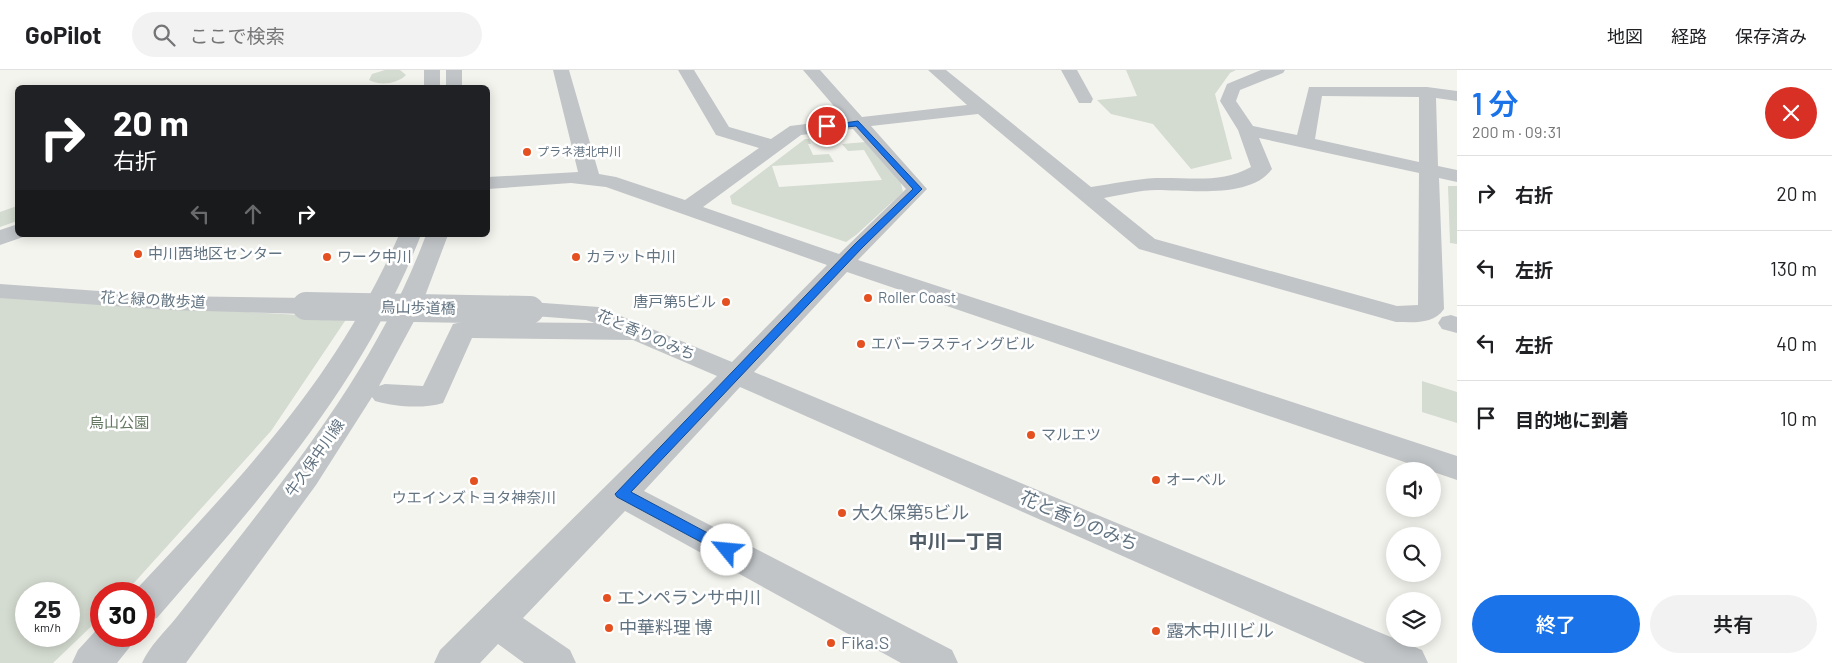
<!DOCTYPE html>
<html lang="ja">
<meta charset="utf-8">
<style>
body{margin:0;font-family:Barlow,"Noto Sans JP",sans-serif;background:#f2f2f2;color:#202124;height:100vh;display:flex;flex-direction:column;font-size:19px;white-space:nowrap}
*{box-sizing:border-box;margin:0}
p{font-size:16px;color:#757577}
.icon{flex:none;width:28px;height:28px;fill:none;stroke:currentColor;stroke-width:2;stroke-linecap:round;stroke-linejoin:round}
.map{position:relative;flex:1;overflow:hidden}
.side{display:flex;flex-direction:column;background:#fff;width:375px}
.side>*{flex:none}
.guide{position:absolute;left:15px;top:15px;width:475px;height:152px;border-radius:8px;box-shadow:0 2px 12px #0003;background:#202124;color:#fff;overflow:hidden}
.tools{position:absolute;left:1386px;top:392px;display:grid;gap:10px}
.tools a{display:grid;place-items:center;width:55px;height:55px;border-radius:50%;background:#fff;box-shadow:0 2px 12px #0003;font-size:25px}
.speed{position:absolute;left:15px;top:512px;display:flex;gap:10px;font-size:25px;font-weight:700;text-align:center}
.speed>*{display:grid;place-content:center;width:65px;height:65px;border-radius:50%;background:#fff;box-shadow:0 2px 12px #0003;line-height:1}
.speed small{font-size:12px;font-weight:400}
.speed .limit{border:8px solid #d22;background:#fff;color:#111}
.pin{position:absolute;display:grid;place-items:center;width:42px;height:42px;color:#fff;margin:-21px;border:2px solid #fff;border-radius:50%;box-shadow:0 1px 5px #0007}
.me{position:absolute;width:55px;margin:-28px;rotate:298deg;stroke-linejoin:round;filter:drop-shadow(0 0 4px #0008)}
.turn{display:flex;align-items:center;gap:18px;height:105px;padding:0 15px;font-size:22px}
.turn .icon{width:65px;height:65px;stroke-width:2.5}
.turn b{display:block;font-size:35px;line-height:42px}
.lanes{display:flex;align-items:center;height:48px;padding:0 15px;background:#0003;justify-content:center;gap:25px;direction:ltr}
.lanes .off{opacity:.35}
.round{display:grid;place-items:center;flex:none;width:52px;height:52px;border-radius:26px;background:#f2f2f2}
.summary{display:flex;align-items:center;justify-content:space-between;height:85px;padding:0 15px}
h1{font-size:30px;font-weight:600;line-height:38px;color:#1a73e8}
.cta{display:flex;gap:10px;margin-top:auto;padding:10px 15px}
.cta a{flex:1;height:58px;border-radius:30px;background:#1a73e8;color:#fff;font-size:20px;font-weight:600;line-height:58px;text-align:center}
.cta a+a{background:#f2f2f2;color:#202124}
ul{padding:0;list-style:none}
li{display:flex;align-items:center;gap:15px;height:75px;padding:0 15px;border-top:1px solid #e0e0e0}
li div{flex:1}
li b{display:block;font-size:19px}
li em{font-style:normal}
header{display:flex;align-items:center;gap:30px;box-sizing:border-box;height:70px;padding:0 25px;background:#fff;border-bottom:1px solid #e0e0e0}
header strong{font-size:24px}
nav{display:flex;gap:28px;margin-inline-start:auto;font-size:18px}
.search{width:350px;height:45px;background:#f2f2f2;display:flex;align-items:center;gap:12px;box-sizing:border-box;padding:0 18px;border-radius:28px;color:#757577;font-size:19px}
main{display:flex;flex:1;min-height:0}
.map>svg:first-child{display:block}
.green{fill:#d4dbd0;fill-rule:evenodd}
.lines{fill:none;stroke-linecap:round;stroke-linejoin:round}
.minor{fill:#c1c5c8;fill-rule:evenodd}
.minor-bridge{stroke:#c1c5c8;stroke-width:28}
.route{fill:#1a73e8;stroke:#114b97}
.poi-dot{fill:#e4501f;stroke:#fff;stroke-width:2}
.labels{text-anchor:middle;stroke-width:5;stroke-linejoin:round;paint-order:stroke}
.far-poi-label{font-size:12px;fill:#627381;stroke:#fff;text-anchor:start}
.poi-label{font-size:15px;fill:#627381;stroke:#fff;text-anchor:start}
.street-label{font-size:15px;fill:#627381;stroke:#fff}
.park-label{font-size:15px;fill:#657861;stroke:#fff}
.near-poi-label{font-size:18px;fill:#627381;stroke:#fff;text-anchor:start}
.near-street-label{font-size:18px;fill:#627381;stroke:#fff}
.near-neighbourhood-label{font-size:19px;font-weight:bold;fill:#505c66;stroke:#fff}
</style>
<header>
<strong>GoPilot</strong>
<div class="search"><svg class="icon" aria-label="search" viewBox="0 0 24 24"><circle cx="10" cy="10" r="6"/><path d="M15 15l6 6"/></svg>ここで検索</div>
<nav><a>地図</a><a>経路</a><a>保存済み</a></nav>
</header>
<main>
<div class="map">
<svg width="1457" height="593" viewBox="0 0 1457 593">
<rect width="100%" height="100%" fill="#f4f4ef"/>
<!-- green -->
<g class="green">
<path d="M385,0h15l6,5c-9,9 -26,11 -37,5l3,-6z"/>
<path d="M1126,0h110l-6,3 -15,21 17,65 -41,10 -38,-45 -42,-10 -14,-14 40,-4z"/>
<path d="M805,69h4l2,5h-3l5,11 16,-1 5,8 -62,4 7,21 103,-7 -18,-30 -16,1 -6,-7 24,-2 34,37 3,13 -47,43 -10,7 -114,-38 -2,-8z"/>
<path d="M1448,116h9v58l-7,-1z"/>
<path d="M17,136v15l-17,6v-15z"/>
<path d="M0,227l347,21 -76,113 -147,163h-23v23l-48,46h-53zM26,524h43v42h-43z"/>
<path d="M1422,311l35,11v31l-35,-11z"/>
</g>
<g class="lines">
<!-- minor -->
<g class="minor">
<rect x="424" y="0" width="16" height="18"/>
<rect x="446" y="0" width="16" height="18"/>
<path d="M553,0h16l30,104 17,3 69,23 74,-52 -43,-13 -38,-65h16l35,57 42,12 19,-13 55,-7 -42,-49h17l42,47 105,-12 -39,-35h18l145,117c21,-3 44,-8 65,-9 34,-1 64,6 95,-11l-13,-37 -18,-29 7,-17 34,-14h24l-2,3 -43,17 -4,11 17,25 44,9 12,-48h118l30,4v10l-21,-3 2,68 19,4v12l-18,-4 5,131c-11,16 -31,13 -48,13l-257,-73 -161,-135 -107,12 56,63 -69,71 599,196v24l-610,-208 -93,100 668,278 6,13h-63l-625,-276 -96,104 308,159 6,13h-57l-276,-152 -102,107 47,32 6,13h-52l-26,-19 -18,19h-46l6,-13 277,-274 -84,-36 -161,-2 -29,65c-20,6 -48,4 -68,-2l-3,-4 -56,88 -130,178h-44c8,-18 22,-30 34,-45 20,-25 39,-50 59,-75 75,-96 148,-193 191,-308h22l-29,77 -40,74 6,-2 38,2 30,-62 9,-2 133,1 -9,-3 -65,-5 -4,-5 4,-5 9,-3 69,5 133,55 95,-97 -221,-78 -35,-4 -83,6v-12l90,-5zM1322,26l97,1v65l-104,-23zM853,59l53,60 -67,65 -136,-47 98,-72zM1259,68l160,35 -1,132 -21,1 -242,-67 -51,-41c17,-3 36,-8 53,-8 31,0 94,9 115,-21z"/>
<path d="M1061,0h16l16,29 -2,4h-12z"/>
<path d="M18,154v11l8,1 -26,9v-15z"/>
<path d="M399,165h22c-61,154 -157,259 -264,383l-13,4v-28h-12c108,-116 202,-211 267,-359z"/>
<path d="M0,214l170,12 136,2 9,3 4,5 -4,5 -9,3 -136,-4 -170,-12z"/>
<path d="M1451,245l6,2v16l-15,-4 -4,-6 4,-6z"/>
<path d="M101,555v11h34l-6,12 -12,15h-45l6,-13z"/>
</g>
<!-- minor-bridge -->
<path class="minor-bridge" d="M306,236l224,4"/>
</g>
<!-- route -->
<path class="route" d="M858,51l64,68 -60,59 -231,244 101,54 2,4 -2,4 -5,2 -110,-59 -2,-3 240,-250 58,-55 -57,-63 -29,3 -4,-3z"/>
<!-- markers -->
<g class="poi-dot">
<circle cx="527" cy="82" r="5"/>
<circle cx="138" cy="184" r="5"/>
<circle cx="327" cy="187" r="5"/>
<circle cx="576" cy="187" r="5"/>
<circle cx="868" cy="228" r="5"/>
<circle cx="726" cy="232" r="5"/>
<circle cx="861" cy="274" r="5"/>
<circle cx="1031" cy="365" r="5"/>
<circle cx="1156" cy="410" r="5"/>
<circle cx="474" cy="411" r="5"/>
<circle cx="842" cy="443" r="5"/>
<circle cx="607" cy="528" r="5"/>
<circle cx="609" cy="558" r="5"/>
<circle cx="1156" cy="561" r="5"/>
<circle cx="831" cy="573" r="5"/>
</g>
<g class="labels">
<!-- far-poi labels -->
<g class="far-poi-label">
<text x="537" y="86">プラネ港北中川</text>
</g>
<!-- poi labels -->
<g class="poi-label">
<text x="148" y="189">中川西地区センター</text>
<text x="337" y="192">ワーク中川</text>
<text x="586" y="192">カラット中川</text>
<text x="878" y="233">Roller Coast</text>
<text x="716" y="237" text-anchor="end">唐戸第5ビル</text>
<text x="871" y="279">エバーラスティングビル</text>
<text x="1041" y="370">マルエツ</text>
<text x="1166" y="415">オーベル</text>
<text x="474" y="433" text-anchor="middle">ウエインズトヨタ神奈川</text>
</g>
<!-- street labels -->
<g class="street-label">
<text transform="translate(153 230) rotate(3)" y="5">花と緑の散歩道</text>
<text transform="translate(418 238) rotate(1)" y="5">烏山歩道橋</text>
<text transform="translate(646 265) rotate(23)" y="5">花と香りのみち</text>
<text transform="translate(315 388) rotate(-55)" y="5">牛久保中川線</text>
</g>
<!-- park labels -->
<g class="park-label">
<text x="119" y="358">烏山公園</text>
</g>
<!-- near-poi labels -->
<g class="near-poi-label">
<text x="852" y="449">大久保第5ビル</text>
<text x="617" y="534">エンペランサ中川</text>
<text x="619" y="564">中華料理 博</text>
<text x="1166" y="567">露木中川ビル</text>
<text x="841" y="579">Fika.S</text>
</g>
<!-- near-street labels -->
<g class="near-street-label">
<text transform="translate(1079 451) rotate(23)" y="6">花と香りのみち</text>
</g>
<!-- near-neighbourhood labels -->
<g class="near-neighbourhood-label">
<text x="956" y="478">中川一丁目</text>
</g>
</g>
</svg>
<div class="tools">
<a><svg class="icon" aria-label="sound" viewBox="0 0 24 24"><path d="M4 9h4l5-4v14l-5-4H4zM17 9q2 3 0 6"/></svg></a>
<a><svg class="icon" aria-label="search" viewBox="0 0 24 24"><circle cx="10" cy="10" r="6"/><path d="M15 15l6 6"/></svg></a>
<a><svg class="icon" aria-label="layers" viewBox="0 0 24 24"><path d="M12 4l9 5-9 5-9-5zM3 14l9 5 9-5"/></svg></a>
</div>
<div class="speed"><div>25<small>km/h</small></div><div class="limit">30</div></div>
<div class="pin" style="left:827px;top:56px;background:#d93025"><svg class="icon" aria-label="arrive" viewBox="0 0 24 24"><path d="M6 21V4h12l-3 4 3 4H6"/></svg></div>
<svg class="me" style="left:727px;top:480px" viewBox="-20 -20 40 40"><circle r="19" fill="#fff"/><path d="M0-13L10 11 0 6-10 11z" fill="#1a73e8"/></svg>
<div class="guide">
<div class="turn"><svg class="icon" aria-label="right" viewBox="0 0 24 24"><path d="M7 20v-9h11M14 6l5 5-5 5"/></svg><div><b>20 m</b>右折</div></div>
<div class="lanes"><svg class="icon off" aria-label="left" viewBox="0 0 24 24"><path d="M17 20v-9H6M10 6l-5 5 5 5"/></svg><svg class="icon off" aria-label="ahead" viewBox="0 0 24 24"><path d="M12 20V5M6 11l6-6 6 6"/></svg><svg class="icon" aria-label="right" viewBox="0 0 24 24"><path d="M7 20v-9h11M14 6l5 5-5 5"/></svg></div>
</div>
</div>
<section class="side">
<div class="summary"><div><h1>1 分</h1><p>200 m · 09:31</p></div><a class="round" style="background:#d93025;color:#fff"><svg class="icon" aria-label="close" viewBox="0 0 24 24"><path d="M6 6l12 12M18 6L6 18"/></svg></a></div>
<ul>
<li><svg class="icon" aria-label="right" viewBox="0 0 24 24"><path d="M7 20v-9h11M14 6l5 5-5 5"/></svg><div><b>右折</b></div><em>20 m</em></li>
<li><svg class="icon" aria-label="left" viewBox="0 0 24 24"><path d="M17 20v-9H6M10 6l-5 5 5 5"/></svg><div><b>左折</b></div><em>130 m</em></li>
<li><svg class="icon" aria-label="left" viewBox="0 0 24 24"><path d="M17 20v-9H6M10 6l-5 5 5 5"/></svg><div><b>左折</b></div><em>40 m</em></li>
<li><svg class="icon" aria-label="arrive" viewBox="0 0 24 24"><path d="M6 21V4h12l-3 4 3 4H6"/></svg><div><b>目的地に到着</b></div><em>10 m</em></li>
</ul>
<div class="cta"><a>終了</a><a>共有</a></div>
</section>
</main>
